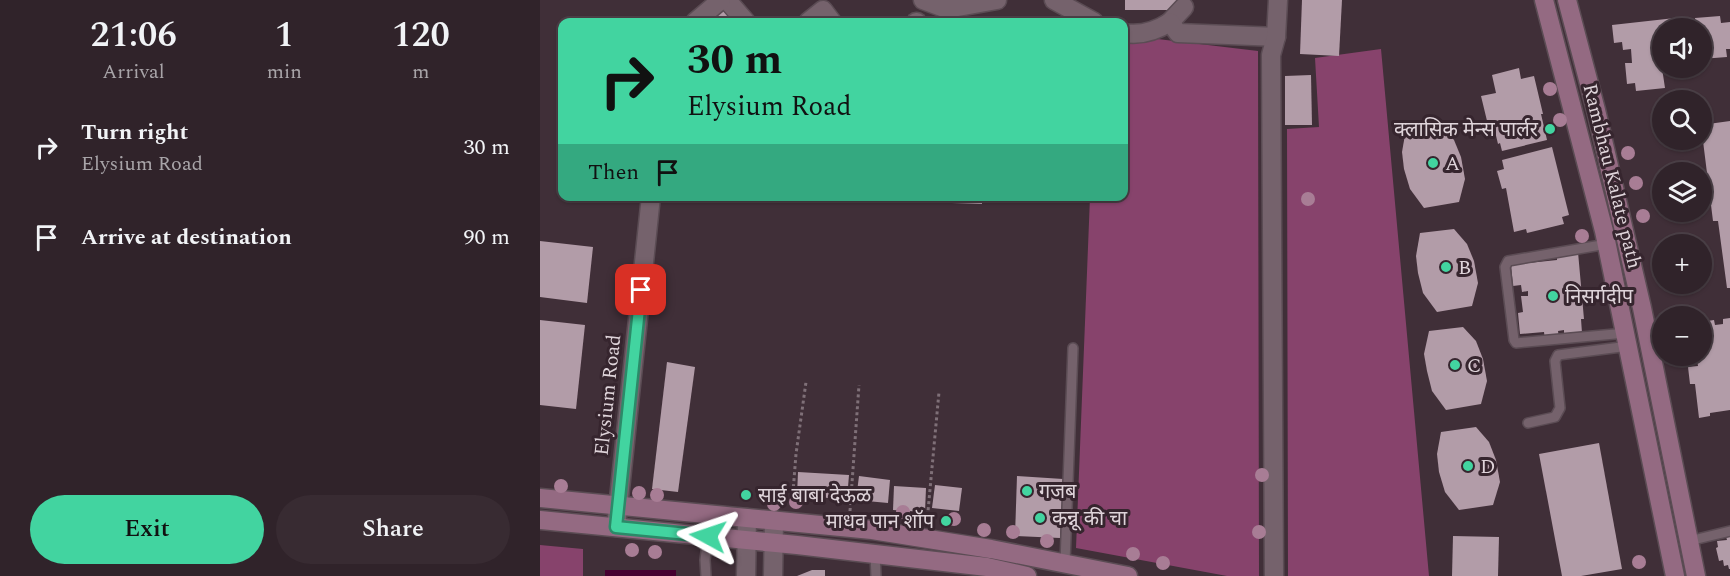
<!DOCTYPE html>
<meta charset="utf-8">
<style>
body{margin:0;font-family:Spectral,"Noto Sans Devanagari",serif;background:#382b32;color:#f1f3f6;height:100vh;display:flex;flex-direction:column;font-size:22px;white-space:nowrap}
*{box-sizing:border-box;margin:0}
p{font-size:20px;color:#a8a4a8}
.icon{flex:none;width:33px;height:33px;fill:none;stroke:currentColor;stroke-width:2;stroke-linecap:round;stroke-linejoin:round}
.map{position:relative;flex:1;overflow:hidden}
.details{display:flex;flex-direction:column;background:#30232a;width:540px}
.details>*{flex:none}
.guide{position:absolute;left:18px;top:18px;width:570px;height:183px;border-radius:12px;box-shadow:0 2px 4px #0004,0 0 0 2px #4b4047;background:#42d4a0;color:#111;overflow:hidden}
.controls{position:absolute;left:1112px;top:18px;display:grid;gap:12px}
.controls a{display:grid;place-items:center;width:60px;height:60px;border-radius:50%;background:#30232a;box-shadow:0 2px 4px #0004,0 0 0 2px #4b4047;font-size:30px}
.pin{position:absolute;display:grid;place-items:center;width:51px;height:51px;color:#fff;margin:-26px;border-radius:12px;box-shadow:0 3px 9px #0006}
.me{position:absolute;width:66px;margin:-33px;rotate:275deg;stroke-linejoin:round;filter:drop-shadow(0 0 4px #0008)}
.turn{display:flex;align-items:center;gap:21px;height:126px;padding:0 30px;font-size:27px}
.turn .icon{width:78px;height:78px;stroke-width:2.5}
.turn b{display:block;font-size:42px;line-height:51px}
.then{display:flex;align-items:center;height:57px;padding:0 30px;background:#0003;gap:12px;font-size:22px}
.eta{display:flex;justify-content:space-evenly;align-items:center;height:102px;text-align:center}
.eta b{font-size:36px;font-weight:600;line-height:42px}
.primary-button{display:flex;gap:12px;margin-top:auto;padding:12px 30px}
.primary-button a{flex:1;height:69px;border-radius:36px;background:#42d4a0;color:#111;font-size:24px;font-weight:600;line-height:69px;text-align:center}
.primary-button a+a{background:#382b32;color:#f1f3f6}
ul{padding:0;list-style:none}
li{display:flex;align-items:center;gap:18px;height:90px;padding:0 30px}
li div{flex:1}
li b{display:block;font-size:22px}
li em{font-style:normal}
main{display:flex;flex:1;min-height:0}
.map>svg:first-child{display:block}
.green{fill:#87436c}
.water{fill:#460030}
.building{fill:#b29ca8}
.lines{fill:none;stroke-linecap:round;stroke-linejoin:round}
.lane-casing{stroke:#5b4c54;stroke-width:12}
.street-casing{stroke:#5b4c54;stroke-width:21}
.secondary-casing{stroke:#5b4c54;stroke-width:21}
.path{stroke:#7f7078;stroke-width:3;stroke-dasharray:3 3;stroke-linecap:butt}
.lane{stroke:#75626c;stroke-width:9}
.street{stroke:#75626c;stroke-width:18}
.secondary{stroke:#946a82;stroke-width:18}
.tree{fill:#a87d95}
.route-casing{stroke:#2b8a68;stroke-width:15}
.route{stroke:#42d4a0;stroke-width:10}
.poi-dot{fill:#42d4a0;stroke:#36252e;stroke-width:2}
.labels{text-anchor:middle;stroke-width:6;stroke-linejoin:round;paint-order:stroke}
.poi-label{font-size:20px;fill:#dfd4da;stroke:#36252e;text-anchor:start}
.street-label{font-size:20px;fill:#dfd4da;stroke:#36252e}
</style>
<main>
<section class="details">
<div class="eta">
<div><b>21:06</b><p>Arrival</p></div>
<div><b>1</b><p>min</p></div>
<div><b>120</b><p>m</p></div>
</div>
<ul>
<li><svg class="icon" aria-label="right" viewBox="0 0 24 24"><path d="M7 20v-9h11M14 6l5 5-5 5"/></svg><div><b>Turn right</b><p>Elysium Road</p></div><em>30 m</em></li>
<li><svg class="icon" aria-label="arrive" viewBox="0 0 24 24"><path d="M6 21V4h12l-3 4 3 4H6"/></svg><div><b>Arrive at destination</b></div><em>90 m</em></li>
</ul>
<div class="primary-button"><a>Exit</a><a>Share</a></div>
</section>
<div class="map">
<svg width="1190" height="576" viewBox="0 0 1190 576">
<rect width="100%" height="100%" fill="#402f38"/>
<!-- green -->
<g class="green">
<path d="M584,35l134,16 1,525h-32l-151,-28 14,-351 34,-1z"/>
<path d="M841,49l48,527h-141l-1,-447 32,-2 -4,-69z"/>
<path d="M0,545l43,4v27h-43z"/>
</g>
<!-- water -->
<rect class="water" x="65" y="570" width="71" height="6"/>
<!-- building -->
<g class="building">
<rect x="585" y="0" width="52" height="10"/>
<path d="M762,0h40l-3,56 -39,-2z"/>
<path d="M185,9l10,13h-25z"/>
<path d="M1180,16l1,7 9,-1v27h-4l1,8 -26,2v-31h-5l-1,-10z"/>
<path d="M1144,17l1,11h-23v40l3,20 -29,3 -1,-8 -8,1 -2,-21h7l-1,-14 -8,1 -1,-8 -8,1 -2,-18z"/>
<path d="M979,68l2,11 13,-3 9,38h-2l6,26 -45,11 -2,-8 -2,1 -5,-21 -5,2 -7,-29 15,-3 -4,-18z"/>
<path d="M771,75l1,50h-27v-49z"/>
<path d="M1190,121v167h-3l-9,-67h-5l-12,-96z"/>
<path d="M901,125l13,15 7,17 4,22 -6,23 -35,6 -14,-19 -6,-20 -2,-17 4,-23z"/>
<path d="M1012,147l17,68 -7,2 2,7 -37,9 -1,-4 -12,3 -8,-44 -4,1 -5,-18 7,-2 -2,-9z"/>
<path d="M382,196h60v8l-60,-2z"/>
<path d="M914,229l13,15 7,17 4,22 -6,23 -35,6 -14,-19 -5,-20 -2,-17 4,-23z"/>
<path d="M0,241l53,6 -6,56 -47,-6z"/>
<path d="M1038,252l6,67h-3l1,14 -18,2v-5l-6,1 1,7 -14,2 -1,-8 -24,2 -2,-21 5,-1 -2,-16h7v-5l-6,1 -1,-7 -8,1 -2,-21 46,-5v-6z"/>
<path d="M1190,318v92l-20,3v3l-11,2 -4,-34h-5l-2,-17 10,-1 -1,-6 -13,2 -1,-6h18v-34l13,-2 1,5 8,-1v-5z"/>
<path d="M0,320l45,5 -9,84 -36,-4z"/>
<path d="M923,327l13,14 7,18 4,22 -6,23 -35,6 -14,-19 -5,-20 -3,-17 5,-23z"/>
<path d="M127,362l28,5 -17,125 -26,-3z"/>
<path d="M936,427l13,15 7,18 4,22 -7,23 -34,5 -14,-18 -6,-20 -2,-18 4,-22z"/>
<path d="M1059,443l23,126 -41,7h-19l-23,-122z"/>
<path d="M258,472l51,3 -2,24 -50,-3z"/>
<path d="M319,476l31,4 -2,23 -32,-3z"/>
<path d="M477,476l46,3 -3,59 -45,-2z"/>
<path d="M395,485l27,3 -3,23 -27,-3z"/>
<path d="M354,486l32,2 -1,24 -32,-2z"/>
<path d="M1190,532v37h-1l-1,-4 -4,1 -1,-6 -4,1 -3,-13 2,-1 -1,-6 10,-1 -2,-7z"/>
<path d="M913,536l46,1 -1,39h-46z"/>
<path d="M272,570h13v6h-28z"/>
</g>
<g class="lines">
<!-- lane casing -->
<g class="lane-casing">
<g id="lane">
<path d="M1067,244l-99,17 -3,6 9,73 2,3 110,-10"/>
<path d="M988,423l27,-6 5,-9 -5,-47 3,-6 71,-9"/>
<path d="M1149,541l41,-10"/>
<path d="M335,555l1,21"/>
<path d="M525,563l8,-215"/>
<path d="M166,576l-1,-16 3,-24"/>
</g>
</g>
<!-- street casing -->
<g class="street-casing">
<g id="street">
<path d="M187,0l19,22"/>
<path d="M383,0l24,9 50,-9"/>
<path d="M514,0l40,22"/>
<path d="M155,22l26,-22"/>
<path d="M268,22l15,-12 9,12"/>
<path d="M376,22h1"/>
<path d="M630,22l14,-15"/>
<path d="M584,33c17,3 32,-2 46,-11l8,11 98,4"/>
<path d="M76,527l35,-331"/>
<path d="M206,576l1,-58"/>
<path d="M233,576l1,-56"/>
<path d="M734,576l-3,-521 5,-18 2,-37"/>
</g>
</g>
<!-- secondary casing -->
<g class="secondary-casing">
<g id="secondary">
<path d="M1004,0l60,231 71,345"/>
<path d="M1027,0l29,110 46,198 54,268"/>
<path d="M0,498l332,32 119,19 137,27"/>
<path d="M0,520l257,25 190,22 40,9"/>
</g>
</g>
<!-- path -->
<g class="path">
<path d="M252,505l4,-51 10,-72"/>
<path d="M310,511l9,-126"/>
<path d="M387,522l12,-130"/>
</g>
<!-- lane -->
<use href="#lane" class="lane"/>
<!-- street -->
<use href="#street" class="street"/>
<!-- secondary -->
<use href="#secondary" class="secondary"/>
</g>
<!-- trees -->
<g class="tree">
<circle cx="1010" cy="89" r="7"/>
<circle cx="1020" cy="120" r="7"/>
<circle cx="1088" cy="153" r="7"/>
<circle cx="1096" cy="183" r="7"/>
<circle cx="768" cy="199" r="7"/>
<circle cx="1103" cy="216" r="7"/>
<circle cx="1042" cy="236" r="7"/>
<circle cx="722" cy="475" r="7"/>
<circle cx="21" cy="486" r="7"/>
<circle cx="99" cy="493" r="7"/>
<circle cx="117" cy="495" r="7"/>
<circle cx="256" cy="502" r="7"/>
<circle cx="234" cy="504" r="7"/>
<circle cx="363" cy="512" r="7"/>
<circle cx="414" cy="519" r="7"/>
<circle cx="444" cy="530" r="7"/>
<circle cx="473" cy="532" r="7"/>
<circle cx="719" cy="532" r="7"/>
<circle cx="507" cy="541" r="7"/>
<circle cx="92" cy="550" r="7"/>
<circle cx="115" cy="552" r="7"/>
<circle cx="593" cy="554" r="7"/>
<circle cx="1099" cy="562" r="7"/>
<circle cx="623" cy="563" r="7"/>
</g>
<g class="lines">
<!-- route casing -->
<g class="route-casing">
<path id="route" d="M101,290l-25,237 92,9"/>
</g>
<!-- route -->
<use href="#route" class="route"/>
</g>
<!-- markers -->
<g class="poi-dot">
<circle cx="1010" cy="129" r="6"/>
<circle cx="893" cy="163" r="6"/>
<circle cx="906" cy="267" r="6"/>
<circle cx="1013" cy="296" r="6"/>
<circle cx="915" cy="365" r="6"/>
<circle cx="928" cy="466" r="6"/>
<circle cx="487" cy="491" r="6"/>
<circle cx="206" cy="495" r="6"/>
<circle cx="500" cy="518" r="6"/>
<circle cx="406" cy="521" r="6"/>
</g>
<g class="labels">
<!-- poi labels -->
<g class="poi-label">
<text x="998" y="136" text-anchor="end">क्लासिक मेन्स पार्लर</text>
<text x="905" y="170">A</text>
<text x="918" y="274">B</text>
<text x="1025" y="303">निसर्गदीप</text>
<text x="927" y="372">C</text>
<text x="940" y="473">D</text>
<text x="499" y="498">गजब</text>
<text x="218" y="502">साई बाबा देऊळ</text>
<text x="512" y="525">कन्नू की चा</text>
<text x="394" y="528" text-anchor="end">माधव पान शॉप</text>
</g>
<!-- street labels -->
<g class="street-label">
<text transform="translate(1073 176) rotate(76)" y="7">Rambhau Kalate path</text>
<text transform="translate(67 395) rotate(-84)" y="7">Elysium Road</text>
</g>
</g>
</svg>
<div class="controls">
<a><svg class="icon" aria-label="sound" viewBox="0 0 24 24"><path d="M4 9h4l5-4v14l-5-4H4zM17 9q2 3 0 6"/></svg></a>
<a><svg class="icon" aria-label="search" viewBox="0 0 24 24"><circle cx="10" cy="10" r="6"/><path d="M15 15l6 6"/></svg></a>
<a><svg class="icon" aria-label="layers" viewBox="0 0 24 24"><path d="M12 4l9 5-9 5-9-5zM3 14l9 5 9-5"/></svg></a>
<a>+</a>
<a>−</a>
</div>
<div class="pin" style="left:101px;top:290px;background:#d93025"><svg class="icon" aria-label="arrive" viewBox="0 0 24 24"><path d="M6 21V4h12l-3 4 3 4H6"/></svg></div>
<svg class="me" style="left:168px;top:536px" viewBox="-20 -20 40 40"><path d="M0-17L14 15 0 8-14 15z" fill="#42d4a0" stroke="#fff" stroke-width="4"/></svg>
<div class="guide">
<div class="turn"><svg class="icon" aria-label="right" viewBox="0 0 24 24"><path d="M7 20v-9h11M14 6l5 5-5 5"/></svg><div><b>30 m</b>Elysium Road</div></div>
<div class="then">Then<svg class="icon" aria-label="arrive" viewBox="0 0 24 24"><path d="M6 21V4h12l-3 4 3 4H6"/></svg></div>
</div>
</div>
</main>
